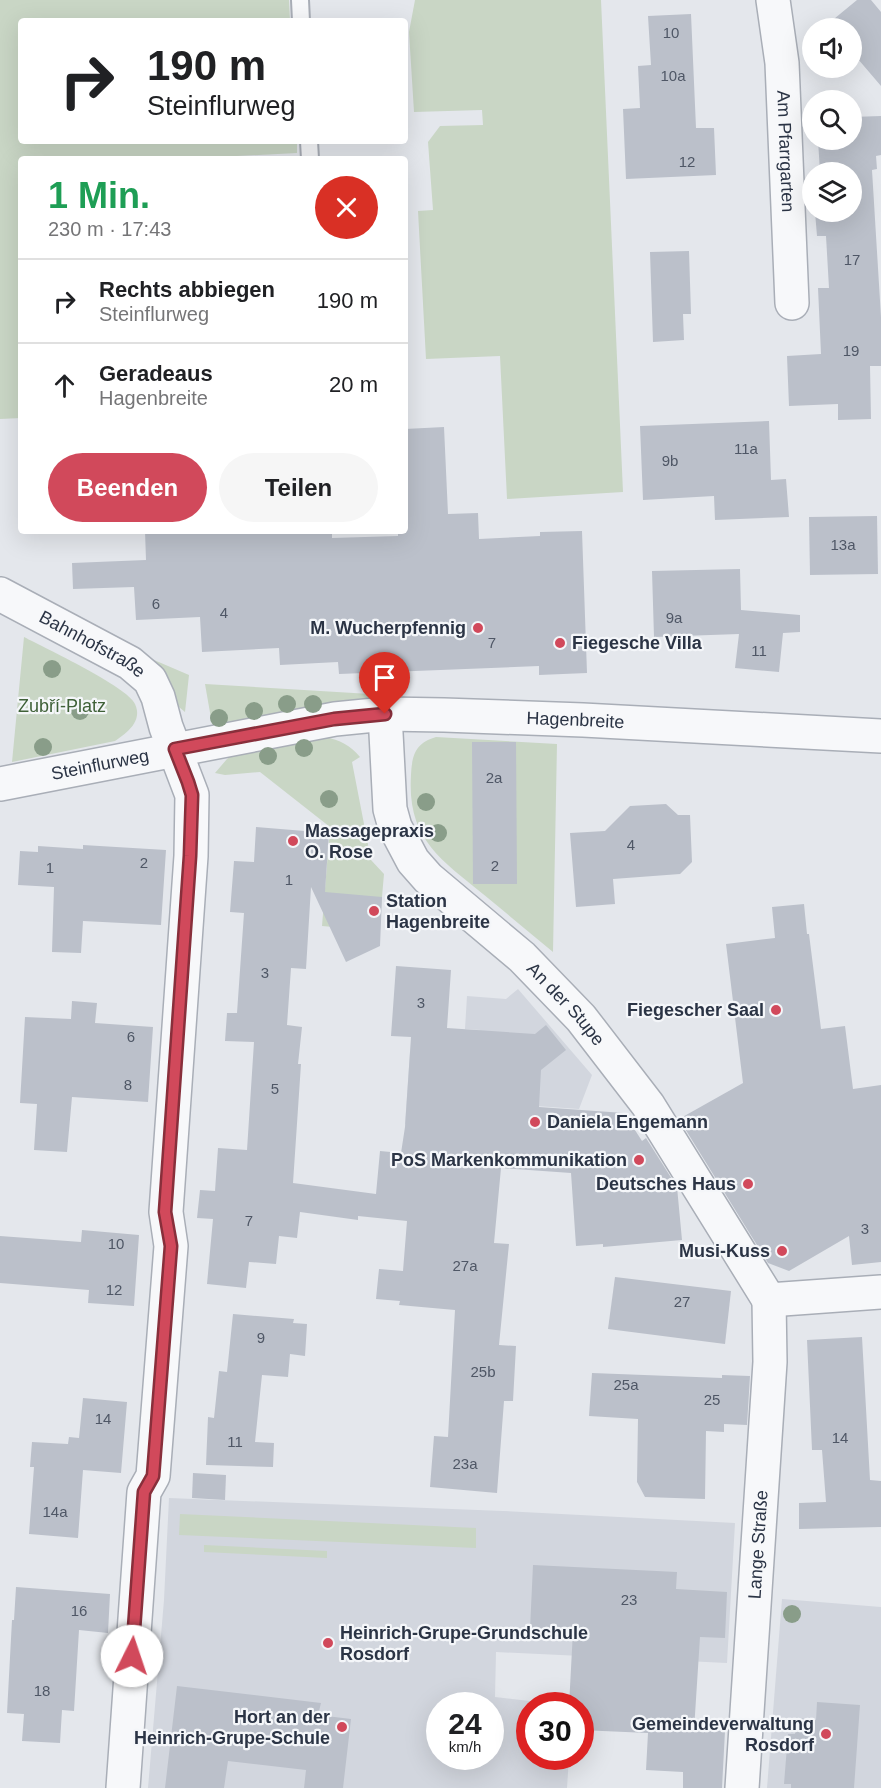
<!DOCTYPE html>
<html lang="de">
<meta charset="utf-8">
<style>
body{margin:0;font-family:Helvetica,sans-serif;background:#f6f6f6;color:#202124;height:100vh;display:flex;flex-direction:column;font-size:22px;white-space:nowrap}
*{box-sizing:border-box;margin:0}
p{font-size:20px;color:#757577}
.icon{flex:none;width:33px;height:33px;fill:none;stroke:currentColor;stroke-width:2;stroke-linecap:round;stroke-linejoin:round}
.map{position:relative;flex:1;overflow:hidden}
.panel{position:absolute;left:18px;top:156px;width:390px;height:378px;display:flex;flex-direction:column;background:#fff;border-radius:6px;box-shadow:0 6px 24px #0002}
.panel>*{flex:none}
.guide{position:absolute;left:18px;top:18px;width:390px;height:126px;border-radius:6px;box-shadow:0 6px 24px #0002;background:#fff;color:#202124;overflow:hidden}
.buttons{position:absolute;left:802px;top:18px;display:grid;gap:12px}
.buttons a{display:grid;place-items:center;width:60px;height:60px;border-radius:50%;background:#fff;box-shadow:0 6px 24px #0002;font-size:30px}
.speed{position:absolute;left:426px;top:1692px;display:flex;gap:12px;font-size:30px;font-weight:700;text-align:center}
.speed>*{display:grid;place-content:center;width:78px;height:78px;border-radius:50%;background:#fff;box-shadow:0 6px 24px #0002;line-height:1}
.speed small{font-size:15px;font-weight:400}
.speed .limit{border:9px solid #d22;background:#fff;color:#111}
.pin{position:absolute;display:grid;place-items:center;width:51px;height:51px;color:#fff;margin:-62px -26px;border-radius:50% 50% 50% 0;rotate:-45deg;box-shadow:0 0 6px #0007}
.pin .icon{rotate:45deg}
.me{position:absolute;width:66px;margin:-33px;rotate:4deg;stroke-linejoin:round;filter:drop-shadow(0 0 4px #0008)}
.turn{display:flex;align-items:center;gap:21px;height:126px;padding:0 30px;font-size:27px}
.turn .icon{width:78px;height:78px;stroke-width:2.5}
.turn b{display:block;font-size:42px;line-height:51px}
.round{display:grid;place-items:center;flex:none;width:63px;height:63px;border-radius:32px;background:#f6f6f6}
.summary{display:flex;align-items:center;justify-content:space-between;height:102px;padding:0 30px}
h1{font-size:36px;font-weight:700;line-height:45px;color:#1e9e55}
.primary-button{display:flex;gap:12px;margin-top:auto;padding:12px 30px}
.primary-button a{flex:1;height:69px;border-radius:36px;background:#d1495b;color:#fff;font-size:24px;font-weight:700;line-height:69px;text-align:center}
.primary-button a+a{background:#f6f6f6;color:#202124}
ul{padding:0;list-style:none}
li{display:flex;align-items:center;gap:18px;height:84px;padding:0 30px;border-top:2px solid #e0e0e0}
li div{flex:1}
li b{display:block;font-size:22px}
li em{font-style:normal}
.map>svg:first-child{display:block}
.built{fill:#d2d6de;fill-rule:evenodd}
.green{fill:#c9d6c5}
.building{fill:#bbc0ca}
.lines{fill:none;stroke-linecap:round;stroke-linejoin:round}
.lane-casing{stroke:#a9aeb7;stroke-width:20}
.street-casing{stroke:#a9aeb7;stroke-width:36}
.lane{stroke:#f7f8fa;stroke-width:16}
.street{stroke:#f7f8fa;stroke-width:33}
.tree{fill:#899d89}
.route-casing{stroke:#882f3b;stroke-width:15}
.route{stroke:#d1495b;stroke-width:10}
.poi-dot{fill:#d1495b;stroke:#f4f6f9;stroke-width:2}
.labels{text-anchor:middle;stroke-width:4.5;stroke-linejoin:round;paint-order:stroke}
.number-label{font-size:15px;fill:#4f5766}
.street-label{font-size:18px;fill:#2b3445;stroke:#f4f6f9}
.poi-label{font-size:18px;font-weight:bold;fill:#2b3445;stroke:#f4f6f9;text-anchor:end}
.park-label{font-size:18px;fill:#3f6138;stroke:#f4f6f9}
</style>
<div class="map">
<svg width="881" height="1788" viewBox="0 0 881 1788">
<rect width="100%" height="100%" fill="#e4e7ec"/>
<!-- built -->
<g class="built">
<path d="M518,989l74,86 -13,34 -100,-7 -2,27 -72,-5 5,-72 70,-22 -15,-1 2,-33 39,3z"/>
<path d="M169,1498l334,13 232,12 -8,140 -231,-11 -1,45 69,8 -34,1v50l39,1 -2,31h-419l16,-188zM440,1706h50v50h-50z"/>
<path d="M782,1599l99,8v181h-114z"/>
</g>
<!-- green -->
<g class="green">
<path d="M0,0h289l1,21h-269v120h276v12l-117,6h-159v259l-21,1z"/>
<path d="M415,0h186l22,492 -116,7 -7,-143 -74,3 -8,-148 15,-1 -5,-68 12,-16 43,-1 -1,-15 -68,2 -5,-80z"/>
<path d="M24,637c21,11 104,50 111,67 8,17 -8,29 -20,37l-103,21z"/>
<path d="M154,660l35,15 -4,37 -6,-5 -13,-32z"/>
<path d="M205,684l165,10v6l-149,26 -9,-2z"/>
<path d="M325,737c15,3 25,8 35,20l-8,5 19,98 13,14 -5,57 -57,-5 8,-99 -70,-55 -35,3 -10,-2 12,-14 9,-7z"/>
<path d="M436,737l121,7 -4,208c-23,-19 -47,-39 -70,-58 -44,-36 -76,-56 -72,-119 1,-21 5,-32 25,-38z"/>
<path d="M180,1514l296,14v20l-297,-13z"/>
<path d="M204,1545l123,6v7l-123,-6z"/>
</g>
<!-- building -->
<g class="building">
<path d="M857,0h14l10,12v74l-29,-34v-24h-29z"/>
<path d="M691,14l5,114h18l2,47 -90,4 -3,-70 17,-1 -2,-42 13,-1 -3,-49z"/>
<path d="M881,116v39l-5,1 1,13 -5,1 9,147v49h-11l1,53 -33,1v-16l-49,2 -2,-50 34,-2 -3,-66h11l-3,-52h-9l-2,-24h37v-40h-39h7l-2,-32h34v-23z"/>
<path d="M689,251l2,63h-8l1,26 -31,2 -3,-90z"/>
<path d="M769,421l2,59 15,-1 3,38 -74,3 -1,-24 -71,4 -3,-74z"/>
<path d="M444,427l4,87 30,-1 1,26 61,-3v-4l42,-1 5,142 -48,2v-9l-200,8 -1,-12 -58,3 -1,-17 -77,4 -2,-35 -64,3 -2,-33 -61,2 -1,-26 74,-3 -1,-29h187v7l66,-2v-5h7v-102z"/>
<path d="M877,516l1,58 -68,1 -1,-58z"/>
<path d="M740,569l1,41 59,5v17l-17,1 -4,39 -44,-4 4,-34 -85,3 -2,-66z"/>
<path d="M472,742h44l1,142h-44z"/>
<path d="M666,804l12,11h12l2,47 -12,12 -67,5 2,25 -39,3 -6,-74 35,-2 25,-25z"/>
<path d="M256,827l73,6 -4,59 57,5 -2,49 -34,16 -35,-75 -5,82 -15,-1 -4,57 15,2 -4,37h3l-8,119 83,11 4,-43 21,2 4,-26 6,-90 -20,-1 5,-70 55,4 -4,58 88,6 11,-9 20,25 -25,20 -2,37 85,6 18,28 4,-3 31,49 5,53 -79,7v-3l-27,2 -5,-73 -70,-5 -7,75 15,1 -10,101 17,1 -3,55h-9l-7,92 -67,-6 4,-51 14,1 7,-127 -56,-5 1,-4 -24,-2 3,-30 24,2 4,-50 -49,-5v4l-58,-8 -3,26 -18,-2 -3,28 -27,-2 -3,26 -39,-4 6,-65 -16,-1 3,-28 15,1 3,-43 29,2 7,-108 -29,-1 2,-28h10l7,-100 -14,-1 4,-51 20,1z"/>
<path d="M83,845l83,5 -5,75 -78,-4 -2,32 -29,-1 2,-65 -36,-2 2,-34 18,1v-6l45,3z"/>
<path d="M804,904l3,30h2l12,95 24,-3 8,63 28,-4v177l-29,3 -3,-29 -60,35 -21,-8 -89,-144 64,-36 -17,-139 49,-6 -3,-31z"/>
<path d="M72,1001l25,2 -2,20 58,4 -5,75 -76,-5 -5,55 -33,-2 3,-46 -17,-1 5,-86 46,2z"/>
<path d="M82,1230l57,5 -5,71 -46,-3 1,-13 -89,-7v-47l81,6z"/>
<path d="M615,1277l116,14 -6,53 -117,-15z"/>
<path d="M233,1314l61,5 -1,4 14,1 -2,32 -15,-2 -2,23 -26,-2 -7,67 19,1 -1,24 -67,-2 2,-48 6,1 5,-47 8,1z"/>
<path d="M862,1337l8,143 11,1v46l-82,2v-26l27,-1 -4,-52h-10l-5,-110z"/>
<path d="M592,1373l130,5v-3l28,1 -3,49 -23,-1v8l-18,-1 -1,68 -60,-2 -8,-15 1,-63 -49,-3z"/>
<path d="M83,1398l44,4 -6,71 -38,-3 -5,68 -49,-4 5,-67h-4l2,-25 36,2 1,-7 10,1z"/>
<path d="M193,1473l33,2 -1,25 -33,-2z"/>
<path d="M533,1565l144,7 -1,17 51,3 -2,46 -25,-1 -6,93 31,1 -3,57h-39v-16l-37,-2 2,-37 -68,-3 1,-24h-12l4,-75 -43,-2z"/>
<path d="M16,1587l94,7 -2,39 -29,-3 -5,81 -12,-1 -2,33 -38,-2 2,-27 -17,-1 5,-93h2z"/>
<path d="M177,1686l144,17 -3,12 33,4 -8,69h-39l2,-18 -78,-9 -4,27h-59z"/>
<path d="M817,1702l43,3 -6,83h-63v-4h-7l4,-50h7l2,-16 19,2z"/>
</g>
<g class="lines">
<!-- lane casing -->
<g class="lane-casing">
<g id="lane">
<path d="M300,0l1,21"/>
<path d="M309,141l1,18"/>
</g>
</g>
<!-- street casing -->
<g class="street-casing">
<g id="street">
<path id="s1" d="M773,0l9,63 10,240"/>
<path id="s2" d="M0,594l130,69 20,17 8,17 8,30 26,68 -1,61 -25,356 5,34 -18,230 -9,16 -21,296"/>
<path id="s3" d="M385,714l5,95 5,18 18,34 15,17 94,79 59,61 67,87 121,195"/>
<path id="s4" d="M0,784l335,-65 50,-5 59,1 139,5 298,16"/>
<path d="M769,1300l112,-8"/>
<path id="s5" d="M742,1788l28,-426 -1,-62"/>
</g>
</g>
<!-- lane -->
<use href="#lane" class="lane"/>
<!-- street -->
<use href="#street" class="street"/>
</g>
<!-- trees -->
<g class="tree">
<circle cx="52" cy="669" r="9"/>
<circle cx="287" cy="704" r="9"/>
<circle cx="313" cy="704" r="9"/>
<circle cx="80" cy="711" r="9"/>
<circle cx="254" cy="711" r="9"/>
<circle cx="219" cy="718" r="9"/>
<circle cx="43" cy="747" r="9"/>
<circle cx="304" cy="748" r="9"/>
<circle cx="268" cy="756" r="9"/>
<circle cx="329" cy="799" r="9"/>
<circle cx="426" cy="802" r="9"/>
<circle cx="438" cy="833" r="9"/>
<circle cx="792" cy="1614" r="9"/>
</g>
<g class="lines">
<!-- route casing -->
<g class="route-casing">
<path id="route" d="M132,1656l12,-164 9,-16 18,-230 -6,-34 25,-356 2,-61 -4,-13 -13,-33 159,-30 51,-5"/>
</g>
<!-- route -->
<use href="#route" class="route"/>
</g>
<!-- markers -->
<g class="poi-dot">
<circle cx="478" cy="628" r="6"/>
<circle cx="560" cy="643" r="6"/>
<circle cx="293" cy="841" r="6"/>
<circle cx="374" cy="911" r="6"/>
<circle cx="776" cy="1010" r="6"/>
<circle cx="535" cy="1122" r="6"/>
<circle cx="639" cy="1160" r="6"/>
<circle cx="748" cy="1184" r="6"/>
<circle cx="782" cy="1251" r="6"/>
<circle cx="328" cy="1643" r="6"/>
<circle cx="342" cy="1727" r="6"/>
<circle cx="826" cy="1734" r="6"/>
</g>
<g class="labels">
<!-- number labels -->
<g class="number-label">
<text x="671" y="38">10</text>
<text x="673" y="81">10a</text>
<text x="687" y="167">12</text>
<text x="852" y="265">17</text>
<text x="851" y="356">19</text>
<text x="746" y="454">11a</text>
<text x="670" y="466">9b</text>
<text x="843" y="550">13a</text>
<text x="156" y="609">6</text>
<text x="224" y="618">4</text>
<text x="674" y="623">9a</text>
<text x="492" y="648">7</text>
<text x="759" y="656">11</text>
<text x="494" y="783">2a</text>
<text x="631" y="850">4</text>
<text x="144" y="868">2</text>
<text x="495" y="871">2</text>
<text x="50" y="873">1</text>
<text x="289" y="885">1</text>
<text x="265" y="978">3</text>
<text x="421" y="1008">3</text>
<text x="131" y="1042">6</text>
<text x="128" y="1090">8</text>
<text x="275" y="1094">5</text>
<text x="249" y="1226">7</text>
<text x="865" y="1234">3</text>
<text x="116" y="1249">10</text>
<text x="465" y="1271">27a</text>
<text x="114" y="1295">12</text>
<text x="682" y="1307">27</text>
<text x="261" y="1343">9</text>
<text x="483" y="1377">25b</text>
<text x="626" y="1390">25a</text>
<text x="712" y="1405">25</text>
<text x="103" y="1424">14</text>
<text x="840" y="1443">14</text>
<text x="235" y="1447">11</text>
<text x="465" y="1469">23a</text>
<text x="55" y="1517">14a</text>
<text x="629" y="1605">23</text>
<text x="79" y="1616">16</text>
<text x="42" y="1696">18</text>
</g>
<!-- street labels -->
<g class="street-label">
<text dy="6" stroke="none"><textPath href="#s1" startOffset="152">Am Pfarrgarten</textPath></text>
<text dy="6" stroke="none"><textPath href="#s2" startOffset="105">Bahnhofstraße</textPath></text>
<text dy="6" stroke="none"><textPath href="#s4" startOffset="582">Hagenbreite</textPath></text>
<text dy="6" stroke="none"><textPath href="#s4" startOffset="102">Steinflurweg</textPath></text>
<text dy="6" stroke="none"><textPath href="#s3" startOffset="362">An der Stupe</textPath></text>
<text dy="6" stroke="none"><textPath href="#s5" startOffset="244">Lange Straße</textPath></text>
</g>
<!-- poi labels -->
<g class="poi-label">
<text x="466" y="634">M. Wucherpfennig</text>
<text x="572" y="649" text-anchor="start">Fiegesche Villa</text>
<text x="305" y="837" text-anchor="start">Massagepraxis<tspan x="305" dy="21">O. Rose</tspan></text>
<text x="386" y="907" text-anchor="start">Station<tspan x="386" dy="21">Hagenbreite</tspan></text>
<text x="764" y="1016">Fiegescher Saal</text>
<text x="547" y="1128" text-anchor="start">Daniela Engemann</text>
<text x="627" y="1166">PoS Markenkommunikation</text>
<text x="736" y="1190">Deutsches Haus</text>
<text x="770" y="1257">Musi-Kuss</text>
<text x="340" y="1639" text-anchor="start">Heinrich-Grupe-Grundschule<tspan x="340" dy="21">Rosdorf</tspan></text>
<text x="330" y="1723">Hort an der<tspan x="330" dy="21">Heinrich-Grupe-Schule</tspan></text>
<text x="814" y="1730">Gemeindeverwaltung<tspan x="814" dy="21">Rosdorf</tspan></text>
</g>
<!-- park labels -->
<g class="park-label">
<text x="62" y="712">Zubří-Platz</text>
</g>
</g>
</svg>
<div class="buttons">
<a><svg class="icon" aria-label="sound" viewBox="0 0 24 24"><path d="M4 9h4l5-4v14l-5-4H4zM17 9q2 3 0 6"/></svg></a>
<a><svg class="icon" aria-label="search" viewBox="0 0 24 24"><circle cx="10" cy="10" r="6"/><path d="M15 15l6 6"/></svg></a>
<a><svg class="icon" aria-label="layers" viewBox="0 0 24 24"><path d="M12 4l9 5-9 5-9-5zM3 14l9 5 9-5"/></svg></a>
</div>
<div class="speed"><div>24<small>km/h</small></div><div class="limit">30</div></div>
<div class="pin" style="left:385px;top:714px;background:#d93025"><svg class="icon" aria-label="arrive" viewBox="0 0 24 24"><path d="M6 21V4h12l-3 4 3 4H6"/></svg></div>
<svg class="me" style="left:132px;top:1656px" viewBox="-20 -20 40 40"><circle r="19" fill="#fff"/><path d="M0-13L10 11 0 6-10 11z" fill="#d1495b"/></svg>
<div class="guide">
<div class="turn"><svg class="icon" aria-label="right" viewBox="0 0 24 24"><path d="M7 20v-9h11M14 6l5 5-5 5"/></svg><div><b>190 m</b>Steinflurweg</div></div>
</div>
<section class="panel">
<div class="summary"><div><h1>1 Min.</h1><p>230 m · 17:43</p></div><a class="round" style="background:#d93025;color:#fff"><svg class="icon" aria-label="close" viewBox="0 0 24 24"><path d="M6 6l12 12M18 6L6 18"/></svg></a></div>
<ul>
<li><svg class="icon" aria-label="right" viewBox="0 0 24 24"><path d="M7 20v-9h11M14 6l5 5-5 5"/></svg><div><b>Rechts abbiegen</b><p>Steinflurweg</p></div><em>190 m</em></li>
<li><svg class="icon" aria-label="ahead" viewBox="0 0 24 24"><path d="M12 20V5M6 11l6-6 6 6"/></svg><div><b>Geradeaus</b><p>Hagenbreite</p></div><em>20 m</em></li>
</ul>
<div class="primary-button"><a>Beenden</a><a>Teilen</a></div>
</section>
</div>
